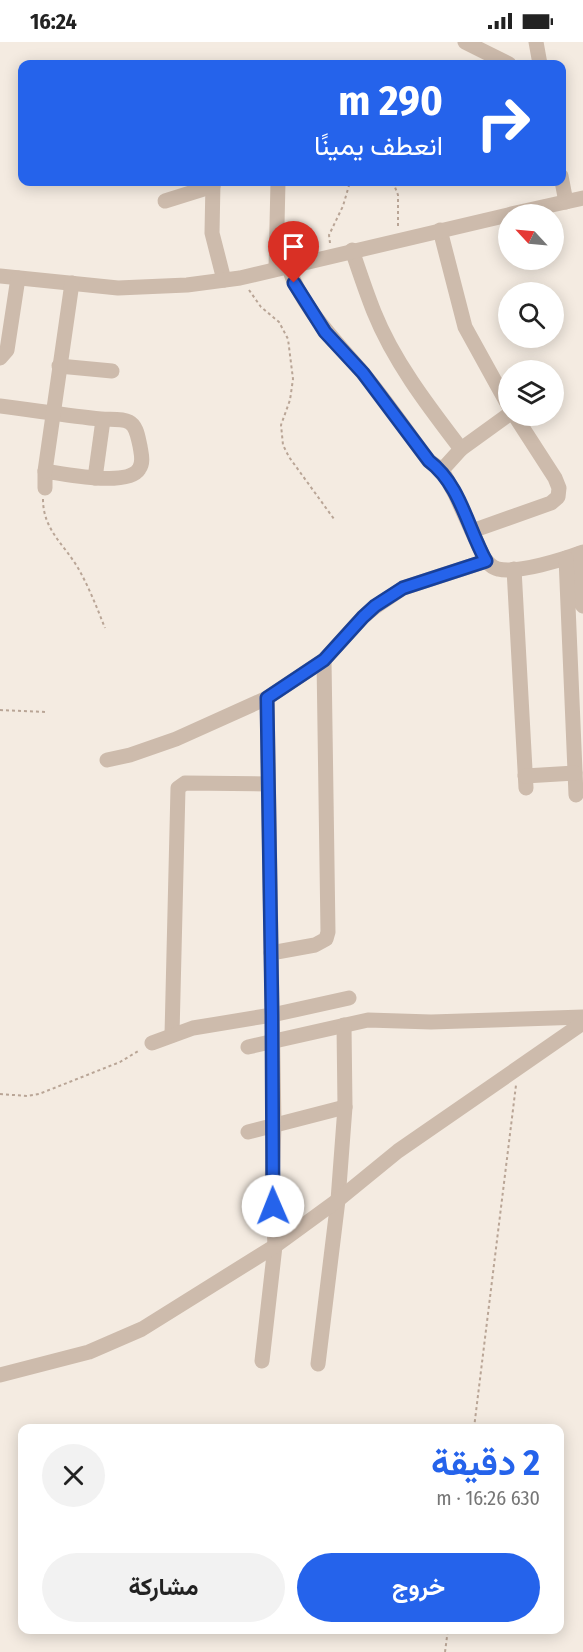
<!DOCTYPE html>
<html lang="ar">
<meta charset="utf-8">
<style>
body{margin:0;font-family:"Fira Sans Condensed",Vazirmatn,sans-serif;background:#f2f2f2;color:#222;direction:rtl;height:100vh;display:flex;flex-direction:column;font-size:22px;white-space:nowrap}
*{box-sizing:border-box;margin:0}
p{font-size:20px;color:#767676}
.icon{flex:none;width:33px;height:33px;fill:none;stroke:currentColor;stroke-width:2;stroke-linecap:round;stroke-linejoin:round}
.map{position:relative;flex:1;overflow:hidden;direction:ltr}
.details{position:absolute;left:18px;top:1382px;width:546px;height:210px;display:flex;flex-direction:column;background:#fff;border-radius:12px;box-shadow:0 3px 15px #0003;direction:rtl}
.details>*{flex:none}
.banner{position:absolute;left:18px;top:18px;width:548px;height:126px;border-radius:12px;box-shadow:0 3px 15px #0003;direction:rtl;background:#2563eb;color:#fff;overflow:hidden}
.needle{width:39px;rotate:296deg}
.buttons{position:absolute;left:498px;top:162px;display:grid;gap:12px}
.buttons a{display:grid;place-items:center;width:66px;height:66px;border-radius:50%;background:#fff;box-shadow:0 3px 15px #0003;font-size:30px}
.pin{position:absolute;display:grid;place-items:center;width:51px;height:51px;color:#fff;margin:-62px -26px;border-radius:50% 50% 50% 0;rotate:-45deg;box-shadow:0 0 6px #0007}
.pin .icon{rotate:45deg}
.me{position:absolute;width:66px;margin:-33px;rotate:359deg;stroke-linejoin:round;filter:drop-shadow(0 0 4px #0008)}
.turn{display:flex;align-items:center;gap:21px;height:126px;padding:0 24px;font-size:27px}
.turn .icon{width:78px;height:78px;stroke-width:2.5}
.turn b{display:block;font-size:42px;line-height:51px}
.round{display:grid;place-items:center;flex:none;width:63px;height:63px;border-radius:32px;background:#f2f2f2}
.headline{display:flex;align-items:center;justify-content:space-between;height:102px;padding:0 24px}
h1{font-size:36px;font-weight:700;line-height:45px;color:#2563eb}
.button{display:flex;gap:12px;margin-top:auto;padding:12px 24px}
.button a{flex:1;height:69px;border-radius:36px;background:#2563eb;color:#fff;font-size:24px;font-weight:700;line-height:69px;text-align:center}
.button a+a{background:#f2f2f2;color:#222}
.status{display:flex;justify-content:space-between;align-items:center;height:42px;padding:0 30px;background:#fff;direction:ltr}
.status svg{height:16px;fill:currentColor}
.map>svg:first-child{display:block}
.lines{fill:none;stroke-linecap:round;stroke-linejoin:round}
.path{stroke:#b9a596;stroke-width:2;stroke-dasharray:3 3;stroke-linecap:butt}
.minor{stroke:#cdbbac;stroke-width:15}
.route-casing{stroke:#184099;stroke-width:15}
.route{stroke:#2563eb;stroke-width:10}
</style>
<div class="status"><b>16:24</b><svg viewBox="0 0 49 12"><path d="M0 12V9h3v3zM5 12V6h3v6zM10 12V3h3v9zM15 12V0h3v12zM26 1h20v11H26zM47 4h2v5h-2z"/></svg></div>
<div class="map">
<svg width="583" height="1610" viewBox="0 0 583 1610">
<rect width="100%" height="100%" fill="#f4ebe1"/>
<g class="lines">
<!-- path -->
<g class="path">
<path d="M393,140l5,13v34"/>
<path d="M330,201l-1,-8 14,-29 7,-24"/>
<path d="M249,248l12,17 18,15 9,17 5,40 -3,21 -9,25 2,20 6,12 45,62"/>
<path d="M43,457c0,31 21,45 35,69 11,19 19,40 27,60"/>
<path d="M0,668l46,2"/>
<path d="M0,1052l27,2 12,-2 81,-32 20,-12"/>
<path d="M474,1386l42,-343"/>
<path d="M445,1610l3,-23"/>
</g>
<!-- minor -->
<g class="minor">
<path d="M465,0l44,22"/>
<path d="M536,0l4,22"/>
<path d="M561,134l5,26"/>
<path d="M213,140l-1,51 12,47"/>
<path d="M165,159l48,-15"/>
<path d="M511,172l72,-16"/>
<path d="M440,188l25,97 43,78"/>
<path d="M352,208c7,21 14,42 22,62 20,50 55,95 87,137"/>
<path d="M288,224c14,42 46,73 74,106 24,28 45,60 67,89l13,9"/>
<path d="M276,226l2,-86"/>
<path d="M0,234l118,12 69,-3 53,-7 268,-63"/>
<path d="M0,316l7,-8 11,-72"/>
<path d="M59,324l53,5"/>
<path d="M0,364c34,4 67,10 101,13 8,1 20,-1 28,3 8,4 9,16 11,24 1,7 4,16 -1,23 -11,18 -75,5 -94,2v17"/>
<path d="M508,373l-47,34 -19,21 13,24 29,64c4,5 8,10 14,11 20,5 66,-10 85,-17"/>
<path d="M45,429l27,-188"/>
<path d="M95,436l8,-58"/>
<path d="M472,489l79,-28 7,-6 1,-9 -4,-10 -40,-62"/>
<path d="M578,512l2,48 3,4"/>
<path d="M566,516l10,237"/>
<path d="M514,527l12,219"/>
<path d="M107,718l23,-5 46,-16 91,-41 57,-38 39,-43 12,-10 28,-19 83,-27"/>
<path d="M525,734l50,-3"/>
<path d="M271,911l44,-8 11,-6 2,-7 -4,-272"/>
<path d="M172,993l6,-247 7,-5 83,1"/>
<path d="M152,1001l41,-15 79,-13 77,-17"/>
<path d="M248,1005l120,-27 63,2 152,-5"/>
<path d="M248,1090l97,-25"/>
<path d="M262,1319l13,-115 -3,-61 2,-60 -7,-427"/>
<path d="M318,1322l20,-164 7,-93 -1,-82"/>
<path d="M0,1333l89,-23 53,-23 133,-83 63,-46 60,-49 185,-128"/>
</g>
</g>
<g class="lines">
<!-- route casing -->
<g class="route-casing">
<path id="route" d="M273,1164l-1,-191 -5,-317 57,-38 39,-43 12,-11 28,-18 83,-27c-18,-32 -26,-77 -57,-100l-66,-88 -38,-41 -31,-49"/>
</g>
<!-- route -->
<use href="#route" class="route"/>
</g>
</svg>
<div class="buttons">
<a><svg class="needle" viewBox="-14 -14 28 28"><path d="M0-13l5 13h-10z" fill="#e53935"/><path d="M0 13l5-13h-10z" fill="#767676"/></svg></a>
<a><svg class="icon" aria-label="search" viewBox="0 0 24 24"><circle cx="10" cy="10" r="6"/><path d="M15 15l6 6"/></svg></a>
<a><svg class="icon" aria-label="layers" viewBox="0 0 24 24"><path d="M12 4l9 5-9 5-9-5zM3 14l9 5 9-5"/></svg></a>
</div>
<div class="pin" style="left:294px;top:241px;background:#d93025"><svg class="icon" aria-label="arrive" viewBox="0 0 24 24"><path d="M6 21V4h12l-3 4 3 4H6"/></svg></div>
<svg class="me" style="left:273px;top:1164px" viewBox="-20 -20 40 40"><circle r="19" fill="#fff"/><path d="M0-13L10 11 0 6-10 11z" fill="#2563eb"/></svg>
<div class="banner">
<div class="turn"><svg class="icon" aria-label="right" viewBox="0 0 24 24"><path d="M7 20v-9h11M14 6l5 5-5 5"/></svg><div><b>290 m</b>انعطف يمينًا</div></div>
</div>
<section class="details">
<div class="headline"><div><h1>2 دقيقة</h1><p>630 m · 16:26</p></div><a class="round"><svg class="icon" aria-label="close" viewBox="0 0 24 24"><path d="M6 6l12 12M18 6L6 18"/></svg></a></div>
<div class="button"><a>خروج</a><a>مشاركة</a></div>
</section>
</div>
